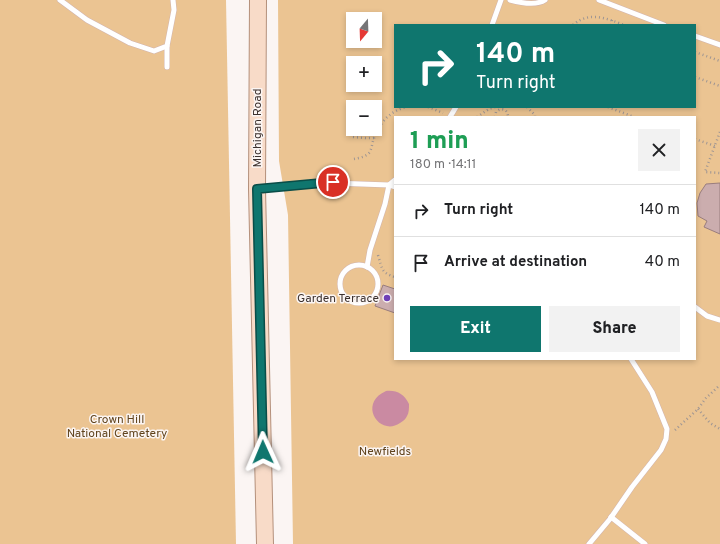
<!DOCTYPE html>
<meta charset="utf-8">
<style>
body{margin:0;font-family:Overpass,sans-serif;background:#f2f2f2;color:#202124;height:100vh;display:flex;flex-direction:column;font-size:15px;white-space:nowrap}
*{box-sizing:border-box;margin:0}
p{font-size:13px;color:#757577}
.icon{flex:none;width:22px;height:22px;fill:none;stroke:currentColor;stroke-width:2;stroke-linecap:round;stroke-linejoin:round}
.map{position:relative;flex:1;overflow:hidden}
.details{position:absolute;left:394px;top:116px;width:302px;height:244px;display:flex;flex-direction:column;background:#fff;border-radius:0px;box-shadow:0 2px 6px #0003}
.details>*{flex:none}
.banner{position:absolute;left:394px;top:24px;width:302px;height:84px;border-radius:0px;box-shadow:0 2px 6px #0003;background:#0f766e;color:#fff;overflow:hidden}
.needle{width:26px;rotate:199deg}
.fabs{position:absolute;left:346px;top:12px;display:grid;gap:8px}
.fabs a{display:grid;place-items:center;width:36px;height:36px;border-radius:0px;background:#fff;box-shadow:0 2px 6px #0003;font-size:20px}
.pin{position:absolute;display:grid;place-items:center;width:34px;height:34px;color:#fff;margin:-17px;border:2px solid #fff;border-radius:50%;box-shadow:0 1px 4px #0007}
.me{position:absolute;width:44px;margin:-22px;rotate:359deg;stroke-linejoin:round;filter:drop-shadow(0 0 3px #0008)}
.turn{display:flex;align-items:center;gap:14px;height:84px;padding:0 16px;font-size:18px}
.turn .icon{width:52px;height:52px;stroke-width:2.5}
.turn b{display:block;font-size:28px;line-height:34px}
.round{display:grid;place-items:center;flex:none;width:42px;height:42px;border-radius:0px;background:#f2f2f2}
.overview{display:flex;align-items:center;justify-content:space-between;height:68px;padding:0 16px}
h1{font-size:24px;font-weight:800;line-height:30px;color:#1e9e55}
.button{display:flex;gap:8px;margin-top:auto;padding:8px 16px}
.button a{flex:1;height:46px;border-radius:0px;background:#0f766e;color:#fff;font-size:16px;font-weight:800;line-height:46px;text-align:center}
.button a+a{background:#f2f2f2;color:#202124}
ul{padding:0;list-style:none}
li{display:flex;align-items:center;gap:12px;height:52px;padding:0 16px;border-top:1px solid #e0e0e0}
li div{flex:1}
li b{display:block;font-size:15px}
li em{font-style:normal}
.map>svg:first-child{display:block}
.green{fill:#ebc492;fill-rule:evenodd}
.water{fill:#ca8aa2}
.building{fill:#cbadae;stroke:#997d7e}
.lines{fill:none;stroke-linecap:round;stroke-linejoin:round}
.lane-casing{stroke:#d2b5ae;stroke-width:6}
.primary-casing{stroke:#b4907b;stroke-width:18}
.path{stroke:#9e9593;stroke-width:2.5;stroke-dasharray:1 3;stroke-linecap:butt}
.lane{stroke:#fff;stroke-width:5}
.primary{stroke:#f8dbc8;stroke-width:16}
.route-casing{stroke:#0a4d48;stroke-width:10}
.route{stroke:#0f766e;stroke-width:7}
.poi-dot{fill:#7040b7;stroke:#fbf5f3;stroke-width:1.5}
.labels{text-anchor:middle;stroke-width:3;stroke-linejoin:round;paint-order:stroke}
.street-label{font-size:12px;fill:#3c312e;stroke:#fbf5f3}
.poi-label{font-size:12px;fill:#3c312e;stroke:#fbf5f3;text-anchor:end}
.park-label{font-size:12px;fill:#61441d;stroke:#fbf5f3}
</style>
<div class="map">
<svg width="720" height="544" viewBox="0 0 720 544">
<rect width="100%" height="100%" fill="#fbf5f3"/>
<!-- green -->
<g class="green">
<path d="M0,0h226l10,544h-236z"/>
<path d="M278,0h442v544h-427l-5,-329 -9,-54zM353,19h22v22h-22zM395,25h300v82h-300zM353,63h22v22h-22zM353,107h22v22h-22zM395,117h300v242h-300z"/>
</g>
<!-- water -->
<path class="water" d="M386,391c11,-1 18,3 23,13 0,4 0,9 -2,12 -1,3 -4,5 -7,7 -20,14 -43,-19 -14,-32z"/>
<!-- building -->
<g class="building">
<path d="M720,183v51l-16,-7 3,-6 -9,-5 -1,-13 3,-10 6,-9z"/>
<path d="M383,285l12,4v24l-20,-7z"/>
</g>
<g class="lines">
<!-- lane casing -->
<g class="lane-casing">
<g id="lane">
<path d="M60,0l27,20 43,23 24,8 13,-5 7,-36 -1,-10"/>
<path d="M510,0c11,3 26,6 35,0"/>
<path d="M599,0l65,25"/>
<path d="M492,25l9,-25"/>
<path d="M695,36l25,9"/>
<path d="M167,46v21"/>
<path d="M450,117l6,-10"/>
<path d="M259,188l74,-5 56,2 6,2"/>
<circle cx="359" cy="284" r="19"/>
<path d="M367,267l3,-17 15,-46 4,-19 6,-5"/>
<path d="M695,307l12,9 13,4"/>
<path d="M611,517l34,27"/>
<path d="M589,544l21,-25 22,-32 29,-37 5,-11 1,-10 -15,-37 -21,-33"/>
</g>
</g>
<!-- primary casing -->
<g class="primary-casing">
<path id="primary" d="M258,0l-1,189 8,355"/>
</g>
<!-- path -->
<g class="path">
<path d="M573,25c16,-14 33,-7 51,0"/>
<path d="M611,25l1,-5"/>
<path d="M695,52l25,9"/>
<path d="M695,77l25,9"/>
<path d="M428,107l3,1 12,5"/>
<path d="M527,107l8,8v2"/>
<path d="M608,107l26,10"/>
<path d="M477,117l12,-8 6,-2"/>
<path d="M495,117l1,-5c5,-5 12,-3 12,5"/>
<path d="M720,132l-15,40 15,1"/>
<path d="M353,137l12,1h9"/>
<path d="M695,139l20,7"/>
<path d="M354,159c5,-1 11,-2 15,-6 3,-4 3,-10 5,-15 5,-15 17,-28 33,-31"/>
<path d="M378,255c4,13 3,18 17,22"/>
<path d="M698,409l12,14 10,6"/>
<path d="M675,430l23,-21 8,-11 14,-13"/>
</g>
<!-- lane -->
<use href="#lane" class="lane"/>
<!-- primary -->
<use href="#primary" class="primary"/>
</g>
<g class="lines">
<!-- route casing -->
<g class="route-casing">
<path id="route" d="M263,452l-6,-263 76,-7"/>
</g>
<!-- route -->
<use href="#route" class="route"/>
</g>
<!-- markers -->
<circle class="poi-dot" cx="387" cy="298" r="4"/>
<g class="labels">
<!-- street labels -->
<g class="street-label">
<text transform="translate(257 128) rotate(-90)" y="4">Michigan Road</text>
</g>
<!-- poi labels -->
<g class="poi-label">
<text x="379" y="302">Garden Terrace</text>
</g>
<!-- park labels -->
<g class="park-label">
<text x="117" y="423">Crown Hill<tspan x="117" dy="14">National Cemetery</tspan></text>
<text x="385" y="455">Newfields</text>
</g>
</g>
</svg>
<div class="fabs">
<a><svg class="needle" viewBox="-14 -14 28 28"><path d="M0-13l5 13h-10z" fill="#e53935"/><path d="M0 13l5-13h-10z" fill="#757577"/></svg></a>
<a>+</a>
<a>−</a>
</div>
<div class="pin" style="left:333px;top:182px;background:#d93025"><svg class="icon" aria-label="arrive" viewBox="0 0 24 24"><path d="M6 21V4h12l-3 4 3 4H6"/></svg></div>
<svg class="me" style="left:263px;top:452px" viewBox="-20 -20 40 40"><path d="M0-17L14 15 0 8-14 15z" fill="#0f766e" stroke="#fff" stroke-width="4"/></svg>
<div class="banner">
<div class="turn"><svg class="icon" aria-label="right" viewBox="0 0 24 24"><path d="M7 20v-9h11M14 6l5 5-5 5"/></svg><div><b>140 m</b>Turn right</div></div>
</div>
<section class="details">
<div class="overview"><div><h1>1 min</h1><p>180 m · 14:11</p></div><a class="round"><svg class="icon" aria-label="close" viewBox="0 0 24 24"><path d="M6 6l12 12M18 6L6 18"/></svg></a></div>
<ul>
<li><svg class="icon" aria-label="right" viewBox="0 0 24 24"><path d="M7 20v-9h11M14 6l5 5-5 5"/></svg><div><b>Turn right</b></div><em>140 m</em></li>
<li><svg class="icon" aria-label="arrive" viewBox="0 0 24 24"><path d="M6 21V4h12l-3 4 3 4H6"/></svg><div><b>Arrive at destination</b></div><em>40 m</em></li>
</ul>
<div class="button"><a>Exit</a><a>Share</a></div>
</section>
</div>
